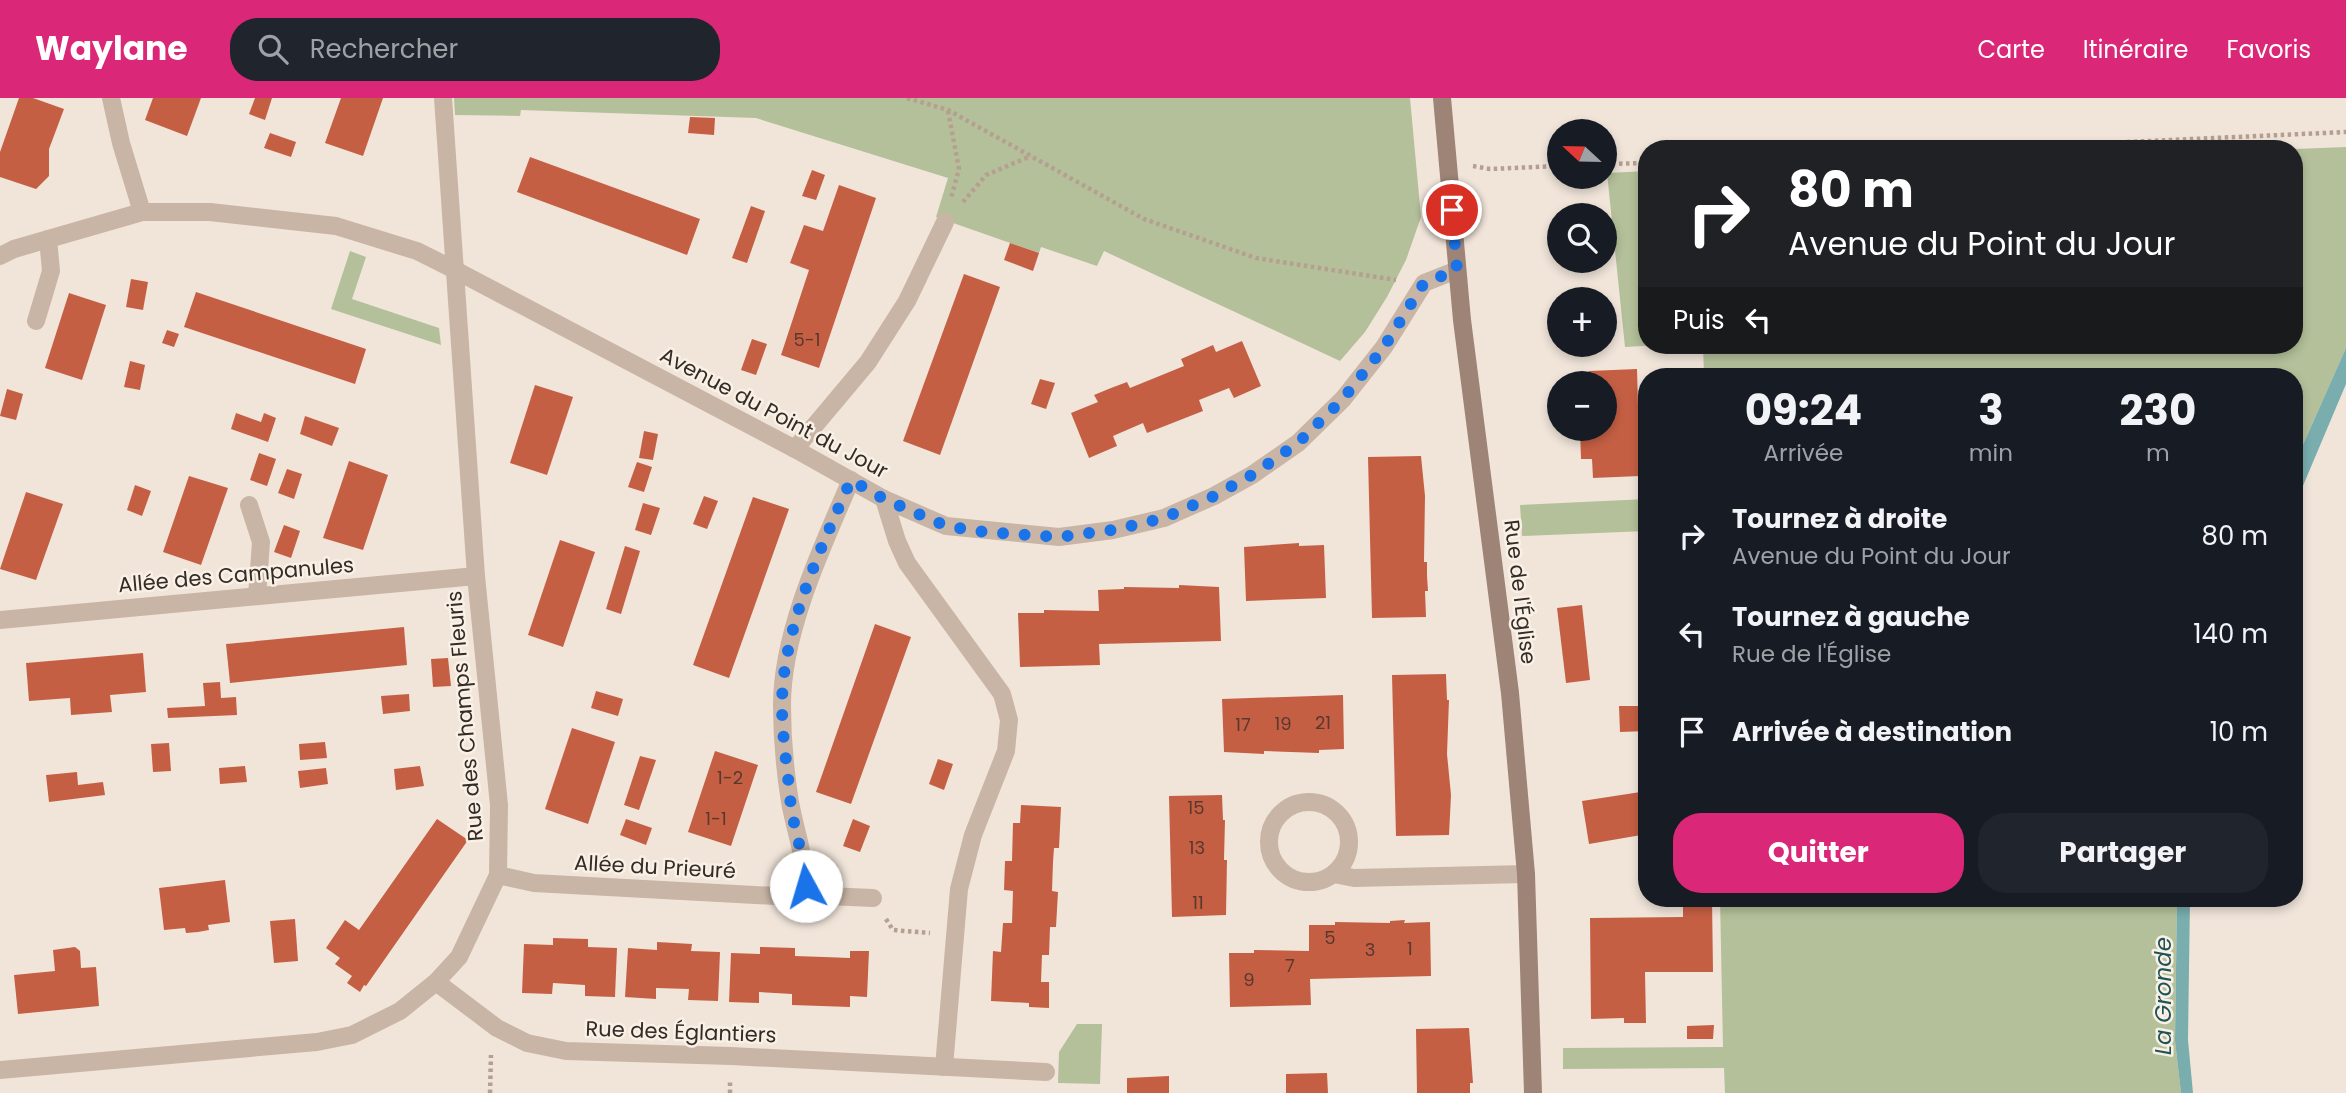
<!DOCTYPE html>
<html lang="fr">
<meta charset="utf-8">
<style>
body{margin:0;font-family:Poppins,sans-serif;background:#20242c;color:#f1f3f6;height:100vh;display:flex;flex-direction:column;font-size:26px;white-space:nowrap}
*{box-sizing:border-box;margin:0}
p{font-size:23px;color:#9ea1a6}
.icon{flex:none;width:38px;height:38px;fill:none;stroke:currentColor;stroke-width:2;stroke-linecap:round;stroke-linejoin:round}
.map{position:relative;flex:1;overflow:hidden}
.side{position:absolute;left:1638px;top:270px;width:665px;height:539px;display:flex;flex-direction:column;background:#171b24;border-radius:28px;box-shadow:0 4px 10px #0003}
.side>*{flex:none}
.hud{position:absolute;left:1638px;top:42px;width:665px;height:214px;border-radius:28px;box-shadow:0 4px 10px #0003;background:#202124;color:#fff;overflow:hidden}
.needle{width:46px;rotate:292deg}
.buttons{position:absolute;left:1547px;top:21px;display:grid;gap:14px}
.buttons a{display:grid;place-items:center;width:70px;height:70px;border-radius:50%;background:#171b24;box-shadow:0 4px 10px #0003;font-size:35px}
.pin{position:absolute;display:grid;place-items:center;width:60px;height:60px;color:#fff;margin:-30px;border:4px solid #fff;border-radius:50%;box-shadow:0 2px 7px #0007}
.me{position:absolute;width:77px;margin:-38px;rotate:354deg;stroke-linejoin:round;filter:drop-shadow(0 0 5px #0008)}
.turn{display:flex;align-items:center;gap:24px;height:147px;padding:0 35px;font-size:32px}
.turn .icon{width:91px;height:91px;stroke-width:2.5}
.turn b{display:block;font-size:49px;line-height:60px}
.then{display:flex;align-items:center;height:66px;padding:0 35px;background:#0003;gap:14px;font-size:26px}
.eta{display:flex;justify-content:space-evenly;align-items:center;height:119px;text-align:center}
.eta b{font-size:42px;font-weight:700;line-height:49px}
.cta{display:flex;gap:14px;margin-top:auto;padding:14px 35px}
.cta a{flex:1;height:80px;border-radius:28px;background:#db2777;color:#fff;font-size:28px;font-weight:700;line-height:80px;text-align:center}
.cta a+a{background:#20242c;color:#f1f3f6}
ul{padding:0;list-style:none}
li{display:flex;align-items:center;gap:21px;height:98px;padding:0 35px}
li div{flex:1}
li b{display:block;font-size:26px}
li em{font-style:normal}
header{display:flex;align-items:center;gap:42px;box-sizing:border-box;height:98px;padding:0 35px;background:#db2777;color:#fff}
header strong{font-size:33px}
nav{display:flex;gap:38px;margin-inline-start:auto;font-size:24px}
.search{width:490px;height:63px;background:#20242c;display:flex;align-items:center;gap:18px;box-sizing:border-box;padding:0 24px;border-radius:28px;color:#9ea1a6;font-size:26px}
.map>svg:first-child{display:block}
.green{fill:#b4c09a}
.water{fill:#79adae}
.building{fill:#c55f44}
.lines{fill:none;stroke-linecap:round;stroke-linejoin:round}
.path{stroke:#b59f90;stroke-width:4.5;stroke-dasharray:3.5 3.5;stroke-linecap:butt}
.lane{stroke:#c9b5a6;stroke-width:18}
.street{stroke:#c9b5a6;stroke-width:18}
.secondary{stroke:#9d8477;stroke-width:18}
.route{stroke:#1a73e8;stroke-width:12;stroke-dasharray:0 21.6}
.labels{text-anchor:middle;stroke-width:5;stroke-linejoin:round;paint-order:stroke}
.number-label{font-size:18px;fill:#59382e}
.street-label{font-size:21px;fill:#352b27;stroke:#f9f0e6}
.water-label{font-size:23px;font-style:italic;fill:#1d5456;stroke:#f9f0e6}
</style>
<header>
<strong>Waylane</strong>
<div class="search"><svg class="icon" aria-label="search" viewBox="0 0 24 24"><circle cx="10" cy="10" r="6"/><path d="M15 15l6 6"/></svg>Rechercher</div>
<nav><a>Carte</a><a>Itinéraire</a><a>Favoris</a></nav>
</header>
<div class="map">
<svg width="2346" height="995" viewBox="0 0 2346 995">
<rect width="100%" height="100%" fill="#f1e5da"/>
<!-- green -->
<g class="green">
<path d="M454,0h956l11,119 -15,43 -19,37 -22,35 -25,29 -236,-110 -7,15 -56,-19 -2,6 -103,-36 12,-39 -192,-60 -235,-8 -1,6 -65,-1z"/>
<path d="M2346,49v201l-52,117v-89h-590l-1,-31h591v-196z"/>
<path d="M1647,73v174h13l-35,2 -18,-174z"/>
<path d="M350,153l16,6 -14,42 87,29 2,17 -110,-36z"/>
<path d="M1647,401v32l-125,5 -2,-31z"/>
<path d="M1720,800h457l-2,143 6,52h-456l-1,-25 -161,1v-21l160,-1z"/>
<path d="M1077,926h25l-2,60 -42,-1 1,-31z"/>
</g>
<!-- water -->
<g class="water">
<path d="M2346,250v36l-52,123v-42z"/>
<path d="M2177,800h13l-2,142 5,53h-12l-6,-52z"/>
</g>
<!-- building -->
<g class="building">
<path d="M19,0h14l31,11 -15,40v27l-13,13 -36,-12v-25z"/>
<path d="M153,0h48l-14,38 -42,-16z"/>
<path d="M255,0h17l-7,22 -16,-6z"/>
<path d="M341,0h42l-20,58 -38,-13z"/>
<path d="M690,19l25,1 -1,17 -26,-2z"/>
<path d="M270,35l26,9 -5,15 -27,-9z"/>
<path d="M530,59l170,62 -13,36 -170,-63z"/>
<path d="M812,72l13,5 -9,25 -14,-4z"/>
<path d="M839,87l37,13 -57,170 -38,-13 28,-85 -19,-7 14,-38 19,6z"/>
<path d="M751,108l14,5 -18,52 -15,-5z"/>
<path d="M1010,145l29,10 -6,18 -29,-11z"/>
<path d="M964,176l36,13 -60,168 -37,-14z"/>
<path d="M131,181l17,3 -5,28 -17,-3z"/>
<path d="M196,194l170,57 -11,35 -171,-57z"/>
<path d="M69,195l37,12 -24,75 -37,-12z"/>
<path d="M167,232l12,4 -5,13 -12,-4z"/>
<path d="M752,241l15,5 -11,31 -15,-5z"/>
<path d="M1242,243l19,45 -27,12 -5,-10 -30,12 4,11 -56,22 -4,-10 -30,13 4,10 -28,12 -18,-45 27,-11 -4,-7 17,-7 16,-6 3,6 54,-22 -3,-7 32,-14 3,7z"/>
<path d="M130,263l15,4 -5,25 -16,-3z"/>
<path d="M1637,271l3,107 -47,2 -1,-19h-11l-1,-30h25v-46h-16v-12z"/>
<path d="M1040,281l15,4 -9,26 -15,-5z"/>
<path d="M535,287l38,12 -26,78 -37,-12z"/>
<path d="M7,291l16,5 -7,26 -16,-4z"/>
<path d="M236,315l25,9 3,-9 12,5 -8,24 -37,-13z"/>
<path d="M305,318l34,12 -7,18 -32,-12z"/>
<path d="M644,333l14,3 -5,26 -14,-2z"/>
<path d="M259,355l17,6 -9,27 -17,-6z"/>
<path d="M1421,358l4,40 -1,66h3v14l1,15h-3l1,26 -54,1 -4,-161z"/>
<path d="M349,363l39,14 -25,75 -40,-12z"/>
<path d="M637,364l15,5 -8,25 -16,-5z"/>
<path d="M287,371l15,5 -8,25 -16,-6z"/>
<path d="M189,378l39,12 -27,77 -38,-13z"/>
<path d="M135,387l16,6 -9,25 -15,-6z"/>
<path d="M26,394l37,12 -27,76 -36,-11z"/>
<path d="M704,398l14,5 -11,28 -14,-5z"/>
<path d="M753,399l36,12 -60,169 -36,-13z"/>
<path d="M643,405l17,5 -9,27 -16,-5z"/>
<path d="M284,427l16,6 -9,27 -17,-6z"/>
<path d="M560,442l35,12 -32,95 -35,-12z"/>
<path d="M1299,445v3l25,-1 2,53 -80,3 -2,-54z"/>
<path d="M625,448l15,5 -19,63 -15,-5z"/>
<path d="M1179,487l40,2 2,54 -122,3 1,21 -80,2 -2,-54h26v-3l55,1 -1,-21 26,-1v-2l55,1z"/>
<path d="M1582,507l8,75 -24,3 -9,-75z"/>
<path d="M875,526l36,13 -60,167 -35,-12z"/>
<path d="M404,529l3,38 -177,18 -4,-39z"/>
<path d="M143,555l3,39 -36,3 2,17 -41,3 -1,-17 -41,3 -3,-38z"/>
<path d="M448,560l3,28 -18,1 -2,-28z"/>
<path d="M1446,576l1,26h2l-2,54 4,41 -2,40 -53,1 -4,-161z"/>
<path d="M220,584l1,16 15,-1 1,18 -69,3 -1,-10 38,-2 -2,-23z"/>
<path d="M596,593l27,8 -5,17 -27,-8z"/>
<path d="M409,596l1,17 -27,3 -2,-18z"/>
<path d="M1343,597l1,54 -25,1v3l-55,-2v3l-40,-2 -2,-53z"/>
<path d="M1619,608h28v25l-27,1z"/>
<path d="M572,630l43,14 -27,82 -43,-15z"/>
<path d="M325,644l2,16 -27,2 -1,-16z"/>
<path d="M169,645l2,28 -18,1 -2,-28z"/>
<path d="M715,653l43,14 -27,81 -43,-14z"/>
<path d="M640,658l16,4 -17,50 -15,-5z"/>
<path d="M938,661l15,5 -9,26 -15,-6z"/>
<path d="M245,668l2,16 -27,2 -1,-16z"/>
<path d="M420,668l4,20 -28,4 -2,-21z"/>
<path d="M326,670l2,16 -28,4 -2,-17z"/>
<path d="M77,674l1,13 25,-3 2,13 -56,7 -3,-27z"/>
<path d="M1647,693v43l-58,10 -7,-43z"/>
<path d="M1222,697l1,25h2l-1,40h3l-1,55 -54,2 -3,-121z"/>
<path d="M1021,707l40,2 -2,41h-5l-1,14 -1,29 6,1 -2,35h-6l-1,28h-7l-1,27h8v26l-20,-1v-4l-38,-2 2,-50 8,1 2,-29h9l1,-32 -9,-1 1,-29h7l1,-38h7z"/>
<path d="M437,721l31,21 -102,146 -2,-1 -4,7 -13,-9 5,-7 -17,-12 5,-6 -14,-10 19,-28 14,10z"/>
<path d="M626,721l26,9 -6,17 -26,-10z"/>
<path d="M853,721l17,7 -10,26 -17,-6z"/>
<path d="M225,782l5,42 -22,3 1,5 -11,2 -12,1 -1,-5 -21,2 -5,-42z"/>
<path d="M1683,800h29l1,74h-68l1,51h-22v-5l-33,1 -1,-101 93,-1z"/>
<path d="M295,821l3,42 -24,2 -4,-42z"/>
<path d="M1405,822l-1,3 26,-1 1,54 -121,3 1,26 -81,2 -1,-54h25v-3l55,1v-26h26v-3l55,1v-2z"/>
<path d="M553,840l35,1v8l29,1 -2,49 -30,-1v-11l-32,-2 -1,11 -30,-1 2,-49 29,1z"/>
<path d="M657,844l35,2 -1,7 29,1 -2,49 -30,-1 1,-11 -33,-1v11l-31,-2 3,-49 29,2z"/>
<path d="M75,849l5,4 1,17 15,-1 3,39 -81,8 -4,-39 41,-4 -2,-21z"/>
<path d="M760,849l35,1v8l29,1 26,1v-7h19l-2,46 -17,-1v11l-58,-2v-11l-33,-2v11l-30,-1 2,-49 29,1z"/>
<path d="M1714,927l-1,14h-26v-13z"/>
<path d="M1469,930l4,55h-3v10h-53l-1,-64z"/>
<path d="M1327,975l1,20h-42v-19z"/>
<path d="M1169,978v17h-42v-15z"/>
</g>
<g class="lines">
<!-- path -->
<g class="path">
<path d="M907,0l41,12 196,109 112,39 140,22"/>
<path d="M948,13l11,58 -8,29"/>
<path d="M1973,51l373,-17"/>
<path d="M1605,66l42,-1"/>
<path d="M1473,68l17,3 69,-3"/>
<path d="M963,104l23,-27 45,-19"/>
<path d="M886,821l7,11 37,3"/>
<path d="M490,995l1,-38"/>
<path d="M730,995v-13"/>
</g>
<!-- lane -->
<g class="lane">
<path d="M36,223l15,-50 -3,-32"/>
<path d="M249,407l12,37 -4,54"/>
<path d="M806,788l21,10 46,2"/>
</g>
<!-- street -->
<g class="street">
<path d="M111,0l10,45 21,69"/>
<path d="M0,158l14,-7 128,-37h68l126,14 81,25 38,19 340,179 89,50 62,27 113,11 54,-7 51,-12 50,-22 38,-21 46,-32 45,-44 41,-52 40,-64 33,-13"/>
<path d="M795,351l73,-87 39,-61 38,-79"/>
<path d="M884,401l13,42 10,22 95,131 7,26 -3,31 -33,84 -14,54 -15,178"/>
<path d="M0,522l476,-44"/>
<circle cx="1309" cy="744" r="40"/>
<path d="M1334,776l20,4 172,-4"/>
<path d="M498,777l36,8 259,14 13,-11c-1,-30 -11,-56 -16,-84 -5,-31 -8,-66 -8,-97 0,-73 40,-158 69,-225"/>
<path d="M436,884l61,46 30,15 39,8 165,5 315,16"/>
<path d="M0,972l317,-28 35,-7 48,-24 36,-29 23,-25 39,-82 1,-70 -23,-229 -33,-478"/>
</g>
<!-- secondary -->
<path class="secondary" d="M1442,0l20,222 48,373 16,181 7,219"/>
</g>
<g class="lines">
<!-- route -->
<path class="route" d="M806,788c-1,-31 -14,-59 -16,-90 -3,-30 -8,-61 -8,-91 0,-74 39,-158 69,-225l33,19 62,27 39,6 74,5 54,-7 51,-12 50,-22 38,-21 46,-32 45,-44 41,-52 40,-64 33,-13 -5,-60"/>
</g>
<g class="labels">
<!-- number labels -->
<g class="number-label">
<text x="807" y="248">5-1</text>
<text x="1323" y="631">21</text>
<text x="1283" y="632">19</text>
<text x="1243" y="633">17</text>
<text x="730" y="686">1-2</text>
<text x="1196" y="716">15</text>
<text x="716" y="727">1-1</text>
<text x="1197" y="756">13</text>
<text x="1198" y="811">11</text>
<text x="1330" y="846">5</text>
<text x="1410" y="857">1</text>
<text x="1370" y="858">3</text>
<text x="1290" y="874">7</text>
<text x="1249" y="888">9</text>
</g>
<!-- street labels -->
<g class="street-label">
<text transform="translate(774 315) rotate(28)" y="7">Avenue du Point du Jour</text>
<text transform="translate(236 477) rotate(-5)" y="7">Allée des Campanules</text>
<text transform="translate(1520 494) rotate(83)" y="7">Rue de l'Église</text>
<text transform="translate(465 618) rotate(-95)" y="7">Rue des Champs Fleuris</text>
<text transform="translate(655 769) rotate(3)" y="7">Allée du Prieuré</text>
<text transform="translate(681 934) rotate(2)" y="7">Rue des Églantiers</text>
</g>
<!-- water labels -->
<g class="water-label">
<text transform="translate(2163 898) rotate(-90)" y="8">La Gronde</text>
</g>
</g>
</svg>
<div class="buttons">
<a><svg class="needle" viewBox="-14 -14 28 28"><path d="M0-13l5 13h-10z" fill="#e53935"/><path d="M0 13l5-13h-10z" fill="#9ea1a6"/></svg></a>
<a><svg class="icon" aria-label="search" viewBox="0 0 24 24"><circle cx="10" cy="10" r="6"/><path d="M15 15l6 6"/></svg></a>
<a>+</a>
<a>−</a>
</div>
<div class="pin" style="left:1452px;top:112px;background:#d93025"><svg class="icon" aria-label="arrive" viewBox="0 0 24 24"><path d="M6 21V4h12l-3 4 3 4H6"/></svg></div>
<svg class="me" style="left:806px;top:788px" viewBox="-20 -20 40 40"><circle r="19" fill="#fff"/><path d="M0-13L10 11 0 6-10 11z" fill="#1a73e8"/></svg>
<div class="hud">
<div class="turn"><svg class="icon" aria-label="right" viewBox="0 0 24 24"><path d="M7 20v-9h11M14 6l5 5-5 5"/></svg><div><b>80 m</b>Avenue du Point du Jour</div></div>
<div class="then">Puis<svg class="icon" aria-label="left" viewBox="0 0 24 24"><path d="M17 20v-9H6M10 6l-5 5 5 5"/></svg></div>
</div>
<section class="side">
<div class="eta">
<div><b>09:24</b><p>Arrivée</p></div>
<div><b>3</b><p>min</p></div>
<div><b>230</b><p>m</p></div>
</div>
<ul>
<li><svg class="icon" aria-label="right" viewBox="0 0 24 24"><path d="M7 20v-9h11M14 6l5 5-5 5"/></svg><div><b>Tournez à droite</b><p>Avenue du Point du Jour</p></div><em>80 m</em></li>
<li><svg class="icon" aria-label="left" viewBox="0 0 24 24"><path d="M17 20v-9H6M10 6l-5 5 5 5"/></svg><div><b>Tournez à gauche</b><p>Rue de l'Église</p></div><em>140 m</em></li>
<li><svg class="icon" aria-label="arrive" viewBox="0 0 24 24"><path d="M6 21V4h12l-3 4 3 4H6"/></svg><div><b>Arrivée à destination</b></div><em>10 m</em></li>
</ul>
<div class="cta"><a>Quitter</a><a>Partager</a></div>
</section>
</div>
